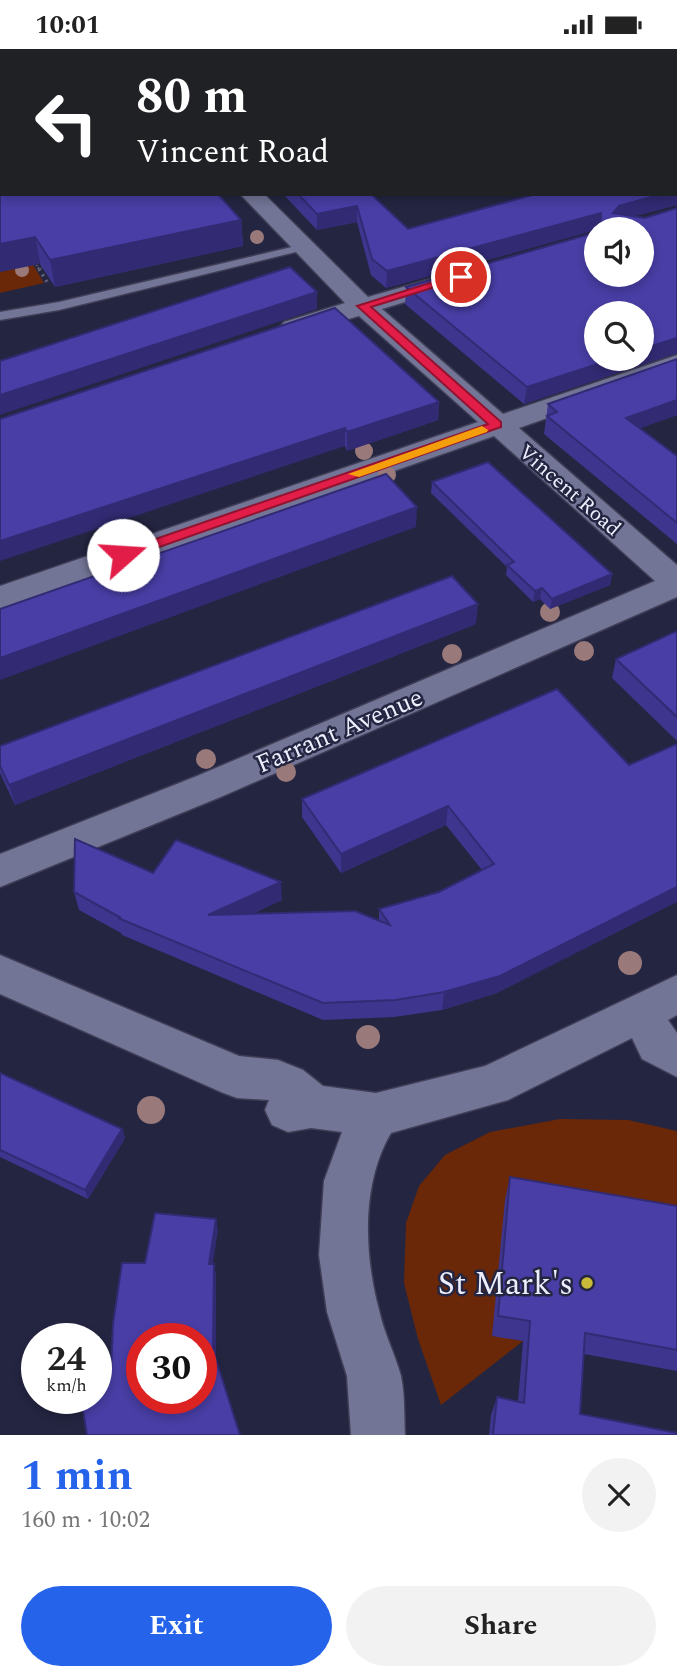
<!DOCTYPE html>
<meta charset="utf-8">
<style>
body{margin:0;font-family:Spectral,serif;background:#f2f2f2;color:#222;height:100vh;display:flex;flex-direction:column;font-size:26px;white-space:nowrap}
*{box-sizing:border-box;margin:0}
p{font-size:23px;color:#767676}
.icon{flex:none;width:38px;height:38px;fill:none;stroke:currentColor;stroke-width:2;stroke-linecap:round;stroke-linejoin:round}
.map{position:relative;height:1386px;overflow:hidden}
.side{display:flex;flex-direction:column;background:#fff;flex:1}
.side>*{flex:none}
.hud{position:absolute;left:0px;top:0px;width:677px;height:147px;box-shadow:0 4px 10px #0003;background:#202124;color:#fff;overflow:hidden}
.tools{position:absolute;left:584px;top:168px;display:grid;gap:14px}
.tools a{display:grid;place-items:center;width:70px;height:70px;border-radius:50%;background:#fff;box-shadow:0 4px 10px #0003;font-size:35px}
.speed{position:absolute;left:21px;top:1274px;display:flex;gap:14px;font-size:35px;font-weight:700;text-align:center}
.speed>*{display:grid;place-content:center;width:91px;height:91px;border-radius:50%;background:#fff;box-shadow:0 4px 10px #0003;line-height:1}
.speed small{font-size:18px;font-weight:400}
.speed .limit{border:10px solid #d22;background:#fff;color:#111}
.pin{position:absolute;display:grid;place-items:center;width:60px;height:60px;color:#fff;margin:-30px;border:4px solid #fff;border-radius:50%;box-shadow:0 2px 7px #0007}
.me{position:absolute;width:77px;margin:-38px;rotate:71deg;stroke-linejoin:round;filter:drop-shadow(0 0 5px #0008)}
.turn{display:flex;align-items:center;gap:24px;height:147px;padding:0 21px;font-size:32px}
.turn .icon{width:91px;height:91px;stroke-width:2.5}
.turn b{display:block;font-size:49px;line-height:60px}
.round{display:grid;place-items:center;flex:none;width:74px;height:74px;border-radius:37px;background:#f2f2f2}
.headline{display:flex;align-items:center;justify-content:space-between;height:119px;padding:0 21px}
h1{font-size:42px;font-weight:700;line-height:52px;color:#2563eb}
.cta{display:flex;gap:14px;margin-top:auto;padding:14px 21px}
.cta a{flex:1;height:80px;border-radius:42px;background:#2563eb;color:#fff;font-size:28px;font-weight:700;line-height:80px;text-align:center}
.cta a+a{background:#f2f2f2;color:#222}
.status{display:flex;justify-content:space-between;align-items:center;height:49px;padding:0 35px;background:#fff;direction:ltr}
.status svg{height:19px;fill:currentColor}
.map>svg:first-child{display:block}
.green{fill:#6a2808}
.lines{fill:none;stroke-linecap:round;stroke-linejoin:round}
.lane-casing{stroke:#3f3e56;stroke-width:3}
.street-casing{stroke:#3f3e56;stroke-width:3}
.primary-casing{stroke:#3f3e56;stroke-width:4}
.path-far1{stroke:#63647c;stroke-width:2.5;stroke-dasharray:1 2.5;stroke-linecap:butt}
.path{stroke:#63647c;stroke-width:3.5;stroke-dasharray:2 4.5;stroke-linecap:butt}
.lane{fill:#737597;fill-rule:evenodd}
.street{fill:#737597;fill-rule:evenodd}
.primary{fill:#847e59;fill-rule:evenodd}
.tree{fill:#997979}
.wall{fill:#3e358e}
.shaded-wall{fill:#322b74}
.building{fill:#483ea5;stroke:#322b74;stroke-width:2;fill-rule:evenodd}
.route{fill:#e11d48;stroke:#92132f;stroke-width:2}
.slow{fill:#f59e0b}
.poi-dot{fill:#caba39;stroke:#242541;stroke-width:2.5}
.labels{text-anchor:middle;stroke-width:5;stroke-linejoin:round;paint-order:stroke}
.far-street-label{font-size:21px;fill:#edeefd;stroke:#242541}
.street-label{font-size:26px;fill:#edeefd;stroke:#242541}
.near-poi-label{font-size:32px;fill:#edeefd;stroke:#242541;text-anchor:end}
</style>
<div class="status"><b>10:01</b><svg viewBox="0 0 49 12"><path d="M0 12V9h3v3zM5 12V6h3v6zM10 12V3h3v9zM15 12V0h3v12zM26 1h20v11H26zM47 4h2v5h-2z"/></svg></div>
<div class="map">
<svg width="677" height="1386" viewBox="0 0 677 1386">
<rect width="100%" height="100%" fill="#242541"/>
<!-- green -->
<g class="green">
<path d="M10,177l34,57 -44,10v-21l30,-7z"/>
<path d="M560,1070l68,1 49,11v99l-185,105 31,6 -82,64 -23,-66 -14,-56 2,-60 13,-37 26,-31 45,-23z"/>
</g>
<g class="lines">
<!-- lane casing -->
<g class="lane-casing">
<path id="lane" d="M300,196l4,1v4l-245,60 -59,10v-8l59,-10z"/>
</g>
<!-- street casing -->
<g class="street-casing">
<g id="street">
<path d="M240,145h24l104,103 87,-25 9,2 3,5 -3,5 -82,25 121,105 174,-59v17l-158,56 158,137v32l-454,199 -223,91v-33l197,-78 458,-195 -161,-145 -494,173v-23l478,-164 -119,-106 -66,19 -9,-3 -4,-5 4,-5 61,-19z"/>
<path d="M0,906l239,101 39,4 25,10 20,16 53,7 109,-27 192,-91v40l-9,5 9,13v44l-35,-18 -10,-21 -124,62 -117,33c-30,51 -27,121 -12,177 5,23 16,44 22,66 4,19 3,40 4,59h-54l-4,-59 -20,-64 -8,-57 5,-74 18,-49 -31,-4 -23,4 -16,-7 -7,-15 4,-10 -32,-2 -16,-6 -221,-98z"/>
</g>
</g>
<!-- primary casing -->
<g class="primary-casing">
<path id="primary" d="M409,0h28l-30,2z"/>
</g>
<!-- path-far1 -->
<g class="path-far1">
<path d="M338,0l2,2"/>
<path d="M324,2l10,-2"/>
<path d="M33,210l5,9 9,-2"/>
<path d="M38,219l2,3"/>
</g>
<!-- path -->
<path class="path" d="M39,220l8,13"/>
<!-- lane -->
<use href="#lane" class="lane"/>
<!-- street -->
<use href="#street" class="street"/>
<!-- primary -->
<use href="#primary" class="primary"/>
</g>
<!-- trees -->
<g class="tree">
<circle cx="257" cy="188" r="7"/>
<circle cx="22" cy="221" r="7"/>
<circle cx="364" cy="402" r="9"/>
<circle cx="387" cy="426" r="9"/>
<circle cx="550" cy="563" r="10"/>
<circle cx="584" cy="602" r="10"/>
<circle cx="452" cy="605" r="10"/>
<circle cx="206" cy="710" r="10"/>
<circle cx="286" cy="723" r="10"/>
<circle cx="630" cy="914" r="12"/>
<circle cx="368" cy="988" r="12"/>
<circle cx="151" cy="1061" r="14"/>
</g>
<!-- wall -->
<g class="wall">
<path d="M0,0l241,171 2,26 -188,41 -15,-23z"/>
<path d="M148,0h140l2,2h-140z"/>
<path d="M677,0v156l-42,11 10,2 32,-10v145l-153,51 -119,-100 1,-17 236,-58h-43l-213,59 -15,-13 -14,-53 -40,8 -34,-36h88l37,35 268,-35z"/>
<path d="M677,310v56l-37,13 37,28v88l-133,-110 4,-30z"/>
<path d="M439,353l-1,18 -91,31 -2,-5 -345,-27z"/>
<path d="M432,433l180,92 -2,11 -60,24 -10,-10 -7,3 -27,-27 1,-8 -76,-74z"/>
<path d="M476,575l-461,181 -15,-32v-27z"/>
<path d="M677,582v110l-65,-63 4,-19z"/>
<path d="M557,640l-60,304 -55,17 -48,7 -71,3 -201,-85 -1,-2 -42,-23 -5,-18 79,-19 129,27 -30,14 127,6v-11l60,-17 43,-22 -36,-45 -105,48 -39,-56v-18z"/>
<path d="M0,1024l122,56 3,9 -37,61 -88,-42z"/>
<path d="M510,1128l167,29v165l-93,-17 -4,60 96,19 1,-2v4h-188l2,-20 6,-18 21,5 5,-61 -31,-5 13,-136z"/>
</g>
<!-- shaded-wall -->
<g class="shaded-wall">
<path d="M677,141v15l-61,16 -3,-8 6,-7 43,-12h14v-3z"/>
<path d="M357,157v16l-40,8v-16z"/>
<path d="M601,164l-2,16 -213,59 1,-17z"/>
<path d="M241,171l2,26 -188,41 -5,-27z"/>
<path d="M35,188l5,27 -40,8v-28z"/>
<path d="M317,243v17l-317,106v-20z"/>
<path d="M677,289v15l-153,51 3,-17 86,-28h29v-10z"/>
<path d="M677,351v15l-55,20 4,-17z"/>
<path d="M439,353l-1,18 -91,31v-19z"/>
<path d="M345,379v18l-345,115v-20z"/>
<path d="M417,458l-1,20 -416,153v-22z"/>
<path d="M612,525l-2,11 -60,24 2,-10z"/>
<path d="M542,539l-2,11 -7,3 2,-11z"/>
<path d="M478,555l-2,20 -461,181 -6,-20z"/>
<path d="M448,757l-2,19 -105,48v-19z"/>
<path d="M281,833l1,18 -71,33 -3,-18z"/>
<path d="M677,838v15l-180,91 -55,17 2,-18z"/>
<path d="M122,1080l3,9 -37,61 -3,-9z"/>
<path d="M216,1170l2,11 -7,45 -2,-11z"/>
<path d="M214,1215l2,11v84l-3,-9z"/>
</g>
<!-- building -->
<g class="building">
<path d="M0,0h87l1,2h-86v143h216l23,26 -191,40 -15,-23 -35,7z"/>
<path d="M160,0h128l2,2h-129z"/>
<path d="M439,0h238v141l-1,1v-140h-246z"/>
<path d="M298,145h73l37,35 128,-35h126l-43,12 -6,7 32,5 32,-10v130l-35,11v-36h-45v46h16l-86,28 -121,-100 191,-55v43h45v-46h-42l1,-16 -214,58 -15,-12 -15,-53 -40,8z"/>
<path d="M290,218l27,25 -317,103v-34z"/>
<path d="M335,259l104,94 -92,30 -2,-4 -345,113v-122z"/>
<path d="M677,310v41l-51,18 51,38v67l-130,-107 10,-4 -9,-8z"/>
<path d="M488,413l124,112 -60,25 -10,-11 -7,3 -28,-26 7,-3 -82,-80z"/>
<path d="M386,425l31,33 -417,151v-49z"/>
<path d="M452,527l26,28 -469,181 -9,-19v-20z"/>
<path d="M677,582v86l-61,-58z"/>
<path d="M557,640l72,76 48,-21v143l-177,89 -56,16 -48,8 -73,3 -205,-85h3l-47,-26 1,-53 78,34 23,-33 105,42 -73,33 147,-4 35,14 -11,-16 60,-17 55,-28 -46,-58 -107,48 -39,-55z"/>
<path d="M0,1024l122,56 -37,61 -85,-40z"/>
<path d="M510,1128l167,29v144l-92,-17 -5,81 97,19v2h-184l4,-38 27,6 6,-82 -32,-5z"/>
<path d="M155,1164l61,6 -7,45h5l-1,86 27,85h-153l-6,-37h15v-23l15,-4 2,-47 9,-61h23zM142,1290h59v59h-59z"/>
</g>
<!-- route -->
<path class="route" d="M458,225l9,3 -96,30 130,115v5l-373,131h-10v-6l370,-128 -131,-118z"/>
<!-- slow -->
<path class="slow" d="M482,377l6,4 -1,2 -128,45 -11,-3z"/>
<!-- markers -->
<circle class="poi-dot" cx="587" cy="1234" r="7"/>
<g class="labels">
<!-- far-street labels -->
<g class="far-street-label">
<text transform="translate(570 441) rotate(41)" y="7">Vincent Road</text>
</g>
<!-- street labels -->
<g class="street-label">
<text transform="translate(339 681) rotate(-23)" y="9">Farrant Avenue</text>
</g>
<!-- near-poi labels -->
<g class="near-poi-label">
<text x="573" y="1245">St Mark's</text>
</g>
</g>
</svg>
<div class="tools">
<a><svg class="icon" aria-label="sound" viewBox="0 0 24 24"><path d="M4 9h4l5-4v14l-5-4H4zM17 9q2 3 0 6"/></svg></a>
<a><svg class="icon" aria-label="search" viewBox="0 0 24 24"><circle cx="10" cy="10" r="6"/><path d="M15 15l6 6"/></svg></a>
</div>
<div class="speed"><div>24<small>km/h</small></div><div class="limit">30</div></div>
<div class="pin" style="left:461px;top:228px;background:#d93025"><svg class="icon" aria-label="arrive" viewBox="0 0 24 24"><path d="M6 21V4h12l-3 4 3 4H6"/></svg></div>
<svg class="me" style="left:123px;top:506px" viewBox="-20 -20 40 40"><circle r="19" fill="#fff"/><path d="M0-13L10 11 0 6-10 11z" fill="#e11d48"/></svg>
<div class="hud">
<div class="turn"><svg class="icon" aria-label="left" viewBox="0 0 24 24"><path d="M17 20v-9H6M10 6l-5 5 5 5"/></svg><div><b>80 m</b>Vincent Road</div></div>
</div>
</div>
<section class="side">
<div class="headline"><div><h1>1 min</h1><p>160 m · 10:02</p></div><a class="round"><svg class="icon" aria-label="close" viewBox="0 0 24 24"><path d="M6 6l12 12M18 6L6 18"/></svg></a></div>
<div class="cta"><a>Exit</a><a>Share</a></div>
</section>
